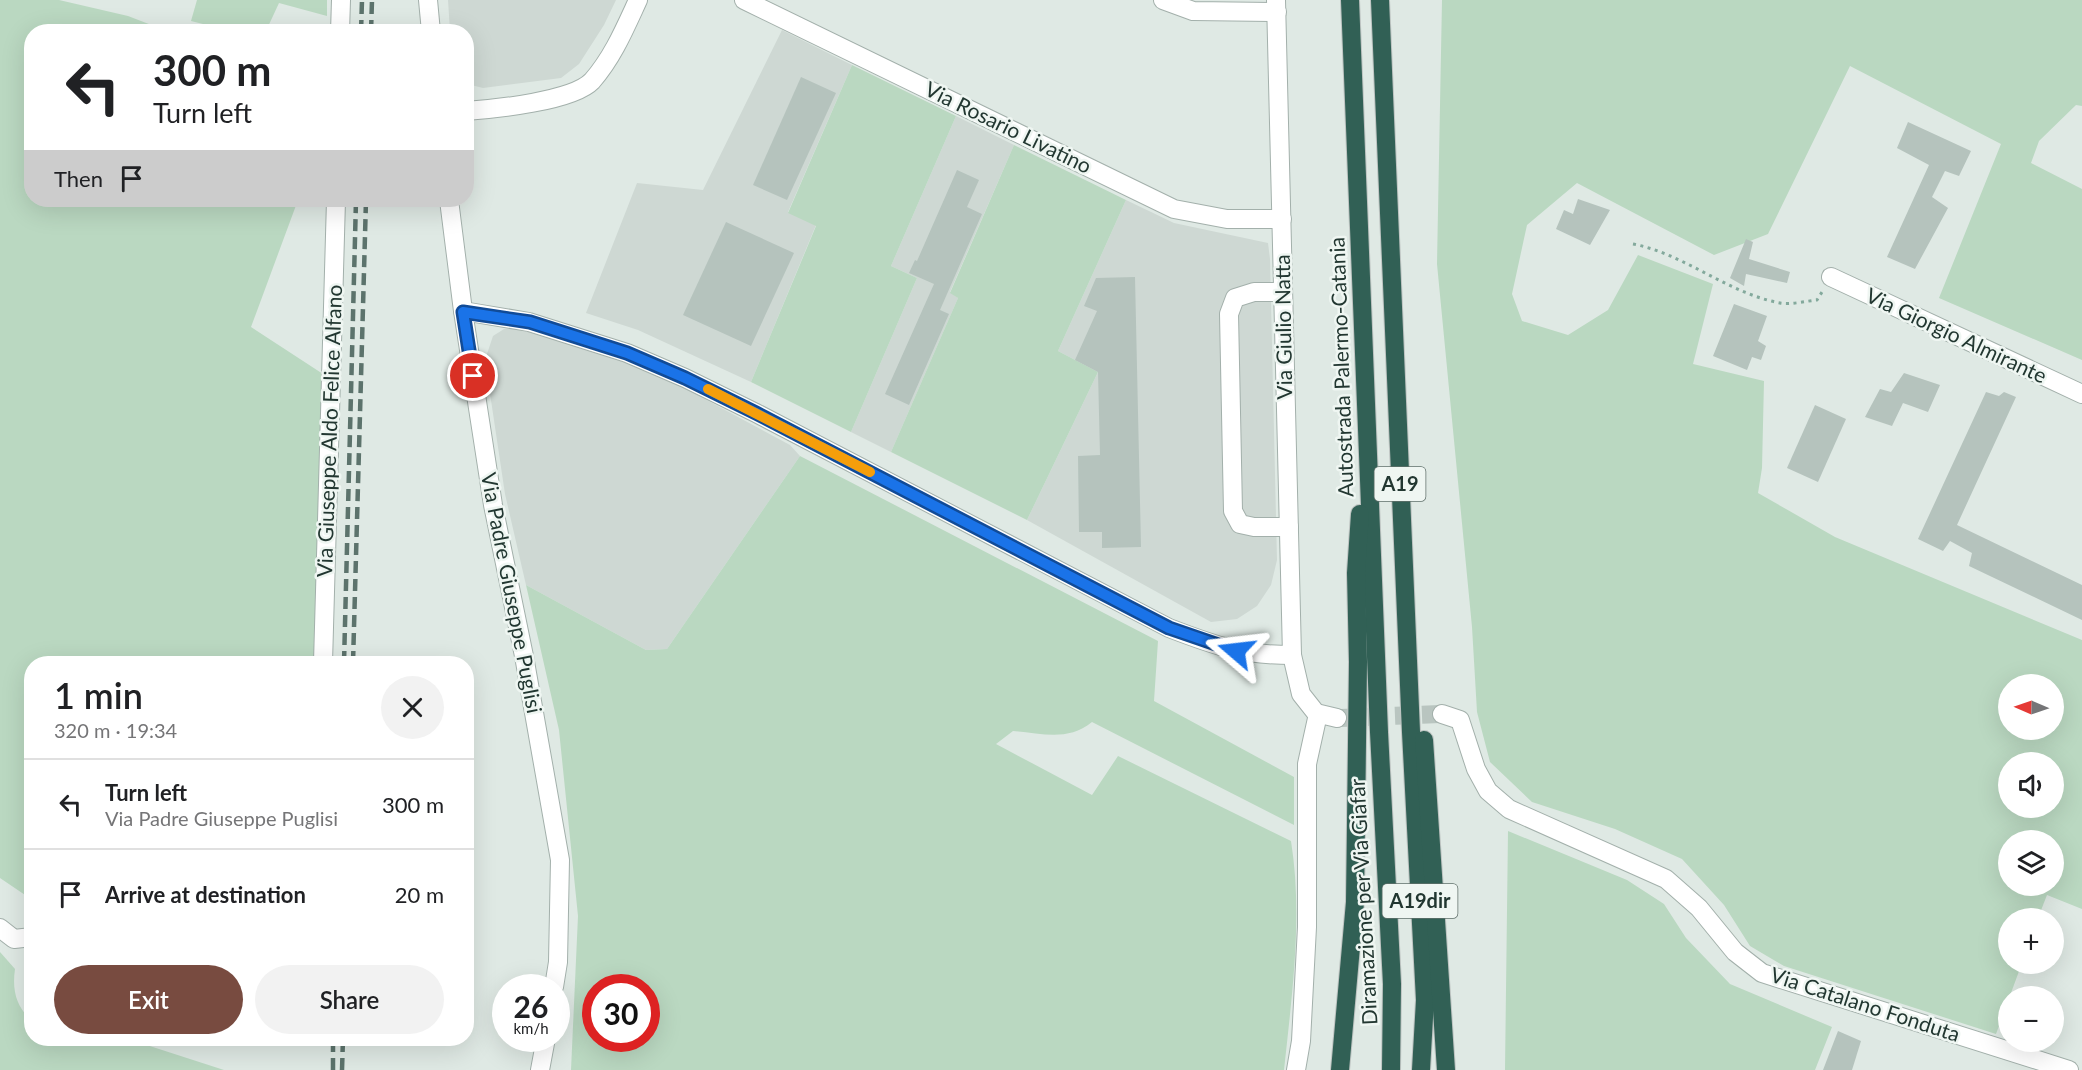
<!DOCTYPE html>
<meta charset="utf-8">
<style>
body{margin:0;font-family:Lato,sans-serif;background:#f2f2f2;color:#202124;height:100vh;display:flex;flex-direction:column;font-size:22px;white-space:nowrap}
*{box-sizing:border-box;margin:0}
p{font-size:20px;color:#757577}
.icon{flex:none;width:33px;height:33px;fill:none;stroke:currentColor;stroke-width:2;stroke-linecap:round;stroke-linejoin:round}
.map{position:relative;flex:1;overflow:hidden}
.sheet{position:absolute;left:24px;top:656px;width:450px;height:390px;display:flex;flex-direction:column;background:#fff;border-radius:24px;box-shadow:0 6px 24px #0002}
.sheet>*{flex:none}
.banner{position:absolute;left:24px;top:24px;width:450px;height:183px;border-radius:24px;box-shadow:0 6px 24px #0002;background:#fff;color:#202124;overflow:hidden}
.needle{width:39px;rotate:272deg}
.buttons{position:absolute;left:1998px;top:674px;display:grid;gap:12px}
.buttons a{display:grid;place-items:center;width:66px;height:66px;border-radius:50%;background:#fff;box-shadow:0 6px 24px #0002;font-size:30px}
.speed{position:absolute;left:492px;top:974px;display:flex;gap:12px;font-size:30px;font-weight:700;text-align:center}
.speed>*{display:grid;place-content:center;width:78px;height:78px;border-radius:50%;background:#fff;box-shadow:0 6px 24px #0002;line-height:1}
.speed small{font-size:15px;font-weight:400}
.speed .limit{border:9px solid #d22;background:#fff;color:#111}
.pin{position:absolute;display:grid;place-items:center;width:51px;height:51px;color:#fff;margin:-26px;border:3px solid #fff;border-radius:50%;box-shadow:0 2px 6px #0007}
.me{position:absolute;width:66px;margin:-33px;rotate:287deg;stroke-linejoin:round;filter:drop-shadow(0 0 4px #0008)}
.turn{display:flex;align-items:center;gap:21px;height:126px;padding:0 30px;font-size:27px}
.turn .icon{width:78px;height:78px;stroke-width:2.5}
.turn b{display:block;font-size:42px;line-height:51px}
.then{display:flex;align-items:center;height:57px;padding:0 30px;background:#0003;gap:12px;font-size:22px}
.round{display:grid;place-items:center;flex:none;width:63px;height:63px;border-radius:32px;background:#f2f2f2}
.summary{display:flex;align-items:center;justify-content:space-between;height:102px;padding:0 30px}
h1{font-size:36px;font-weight:600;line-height:45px}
.cta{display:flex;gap:12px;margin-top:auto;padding:12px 30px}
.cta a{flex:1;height:69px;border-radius:36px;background:#784b40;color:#fff;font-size:24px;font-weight:600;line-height:69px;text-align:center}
.cta a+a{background:#f2f2f2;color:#202124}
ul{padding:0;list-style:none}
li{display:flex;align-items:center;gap:18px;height:90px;padding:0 30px;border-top:2px solid #e0e0e0}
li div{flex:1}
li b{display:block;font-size:22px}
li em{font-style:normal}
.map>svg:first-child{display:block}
.built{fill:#ced8d3}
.green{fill:#bad8c1;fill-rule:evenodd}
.building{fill:#b5c3bd}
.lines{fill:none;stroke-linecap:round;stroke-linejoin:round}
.minor-tunnel{stroke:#b9c5c0;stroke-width:18;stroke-dasharray:18 9;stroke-linecap:butt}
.minor-casing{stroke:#a3b0ab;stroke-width:20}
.highway-casing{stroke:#bdc3c1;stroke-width:20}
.path{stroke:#83a99c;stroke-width:3;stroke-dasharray:3 4.5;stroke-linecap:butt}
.minor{stroke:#fff;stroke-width:18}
.highway{stroke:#316055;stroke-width:18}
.rail{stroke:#5c736c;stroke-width:4.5;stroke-dasharray:12 6;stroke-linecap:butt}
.route-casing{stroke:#114b97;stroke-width:15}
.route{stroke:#1a73e8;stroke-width:10}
.slow{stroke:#f59e0b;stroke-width:10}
.labels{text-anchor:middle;stroke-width:5;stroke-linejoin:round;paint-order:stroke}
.shield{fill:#eff6f2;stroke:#60706b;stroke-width:1.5}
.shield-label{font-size:20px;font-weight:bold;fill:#223731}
.street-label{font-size:21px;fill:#223731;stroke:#eff6f2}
</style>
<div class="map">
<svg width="2082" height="1070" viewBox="0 0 2082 1070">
<rect width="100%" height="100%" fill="#dfe9e4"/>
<!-- built -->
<g class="built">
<path d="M448,0h168l-12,25 -25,39 -18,14 -78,10 -16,-4 -1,-52 -16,-1z"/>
<path d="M782,30l70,35 -64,147 28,13 -65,157 -113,-52 -52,-17 51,-130 66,7z"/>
<path d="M956,116l58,29 -64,147 8,6 -67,154 -40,-20 66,-154 -26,-12z"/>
<path d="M1126,200l48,23 94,20 2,16 7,301 -6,25 -14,21 -20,13 -26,3 -184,-102 71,-148 -40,-21z"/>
<path d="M516,328l100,30 61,26 113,61 10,11 -133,193 -21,1 -120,-65 -21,-91 -20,-134 8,-24 11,-7z"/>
</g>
<!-- green -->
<g class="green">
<path d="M0,0h59l69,16 39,15 -135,1v168h266l-47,127 72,47 -9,289h-282l-1,236 -31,-21z"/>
<path d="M197,0h130v16l-48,-13 -13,28h-35l-40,-10z"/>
<path d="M1442,0h640v106l-6,-1 -37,36 -8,22 51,26v171l-143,-62 62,-154 -151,-78 -82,168 -54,21 -137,-72 -50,42 -15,69 10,27 46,14 40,-25 30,-55 75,29 -20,80 71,17 -2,87 -4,25 77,44 247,103v269l-35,-14 -9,23h-30v45h14l-26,71 -212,-68 -34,-20 -26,-41 -42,-46 -67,-30 -83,-27 -42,-40 -13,-50 -5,-85 -35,-363zM2008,684h46v45h-46zM2008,762h46v45h-46zM2008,840h46v45h-46z"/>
<path d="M852,65l104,51 -65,150 26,12 -66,154 -100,-50 65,-156 -28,-13z"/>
<path d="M1014,145l112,55 -68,151 40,21 -71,148 -136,-68 67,-154 -8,-5z"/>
<path d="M800,456l358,185 -4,60 140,76v48l-202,-103c-25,20 -50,11 -79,9l-17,13 96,51 26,-39 173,85c12,75 1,154 -7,229h-713l7,-154 -19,-186 -33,-145 120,65 21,-1zM596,987h50v51h-50z"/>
<path d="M1508,831l119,49 37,24 22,34 44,46 102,43 -17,43h-310z"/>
<path d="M0,952l15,17c-3,21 1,37 16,51l1,18h93l99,32h-224z"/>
</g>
<!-- building -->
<g class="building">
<path d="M801,77l35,16 -49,107 -34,-15z"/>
<path d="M1908,122l63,29 -12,25 -14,-5 -13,26 16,11 -33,61 -28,-12 42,-92 -32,-17z"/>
<path d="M957,170l22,10 -12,27 15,7 -42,96 9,4 -40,91 -24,-11 49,-110 -25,-11 6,-13 2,1z"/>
<path d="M1578,199l32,11 -20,35 -34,-16 8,-19 9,4z"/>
<path d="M726,222l68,31 -43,93 -68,-31z"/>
<path d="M1746,239l7,3 -4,17 41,13 -3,11 -41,-9 -2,12 -14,-8z"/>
<path d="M1135,277l6,270 -39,1v-16h-23l-1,-76 22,-1 -2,-83 -23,-12 22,-49 -13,-5 12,-28z"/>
<path d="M1734,304l33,12 -9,25 8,5 -5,14 -9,-3 -5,13 -34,-14z"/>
<path d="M1904,373l36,12 -12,27 -25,-9 -11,23 -27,-9 15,-28 11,3z"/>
<path d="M1986,392l13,4 5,-4 12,5 -59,128 125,60v35l-113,-54 3,-13 -22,-12 -7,10 -25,-12z"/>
<path d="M1815,405l31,14 -28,63 -31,-14z"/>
<path d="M1838,1031l23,10 -9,29h-29z"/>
</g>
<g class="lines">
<!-- minor-tunnel -->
<path class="minor-tunnel" d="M1341,718l101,-4"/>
<!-- minor casing -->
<g class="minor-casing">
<g id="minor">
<path d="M428,0l3,32"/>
<path d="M744,0l430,209 53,10h55"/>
<path d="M1163,0l30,11 84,1"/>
<path d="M1276,0l16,655 9,39 15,19 21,5"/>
<path d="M340,32l1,-32"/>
<path d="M466,111c29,-2 107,-10 126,-30 21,-24 33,-53 46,-81"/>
<path d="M449,200l14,111 30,194 31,151 36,204 -2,102 -4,25"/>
<path d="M1831,277l251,117"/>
<path d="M1283,292h-29l-19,6 -6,16 4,197 7,13 14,3h35"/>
<path d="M463,311l66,11 98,31 58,25 71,35 413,215c47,18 72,27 123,27"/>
<path d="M323,663l13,-463"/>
<path d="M1442,714l18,6 16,49 12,22 21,18 157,70 33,29 36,44 27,21 307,97"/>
<path d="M0,928l14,11 18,-2"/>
<path d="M540,1070l6,-32"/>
<path d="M1296,1070l5,-29 6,-114v-163l11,-50"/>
</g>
</g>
<!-- highway casing -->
<g class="highway-casing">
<g id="highway">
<path d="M1350,0l29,732 13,252 -1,86"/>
<path d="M1380,0l31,732 14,268 -4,70"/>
<path d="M1424,740l22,330"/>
<path d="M1340,1070l15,-168 3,-240 -2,-89 4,-59"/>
</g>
</g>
<!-- path -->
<path class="path" d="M1633,244c52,10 94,49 147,59 11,2 26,-2 37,-3l5,-8"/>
<!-- minor -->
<use href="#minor" class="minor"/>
<!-- highway -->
<use href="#highway" class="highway"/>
<!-- rail -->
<g class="rail">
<path d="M361,32l1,-32"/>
<path d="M371,32l1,-32"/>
<path d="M344,663l12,-463"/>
<path d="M353,663l13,-463"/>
<path d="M333,1070v-32"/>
<path d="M342,1070l1,-32"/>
</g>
</g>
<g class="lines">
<!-- route casing -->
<g class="route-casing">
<path id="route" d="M473,376l-10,-64 67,10 97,31 58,25 71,35 413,215 67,23"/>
</g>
<!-- route -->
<use href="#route" class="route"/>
<!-- slow -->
<path class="slow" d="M708,389l162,83"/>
</g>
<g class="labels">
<!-- shield labels -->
<g class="shield">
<rect x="1374.5" y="467" width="51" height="34" rx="4.5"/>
<rect x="1382.5" y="884" width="75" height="34" rx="4.5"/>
</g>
<g class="shield-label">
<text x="1400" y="491">A19</text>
<text x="1420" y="908">A19dir</text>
</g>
<!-- street labels -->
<g class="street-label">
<text transform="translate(1008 128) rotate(26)" y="7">Via Rosario Livatino</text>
<text transform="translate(1284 327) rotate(-91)" y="7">Via Giulio Natta</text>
<text transform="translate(1956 336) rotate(25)" y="7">Via Giorgio Almirante</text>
<text transform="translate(1342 367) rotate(-92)" y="7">Autostrada Palermo-Catania</text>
<text transform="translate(330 431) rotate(-88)" y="7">Via Giuseppe Aldo Felice Alfano</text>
<text transform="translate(511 593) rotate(79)" y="7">Via Padre Giuseppe Puglisi</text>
<text transform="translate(1364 902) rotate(-93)" y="7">Diramazione per Via Giafar</text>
<text transform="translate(1865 1005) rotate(18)" y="7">Via Catalano Fonduta</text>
</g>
</g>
</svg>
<div class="buttons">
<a><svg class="needle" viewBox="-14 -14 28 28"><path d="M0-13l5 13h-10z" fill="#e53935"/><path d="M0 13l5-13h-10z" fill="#757577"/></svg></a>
<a><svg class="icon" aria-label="sound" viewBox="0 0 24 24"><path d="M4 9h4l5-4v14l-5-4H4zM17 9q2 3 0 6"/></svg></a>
<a><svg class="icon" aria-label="layers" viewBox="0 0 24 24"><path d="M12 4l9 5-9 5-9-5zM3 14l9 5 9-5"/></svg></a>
<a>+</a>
<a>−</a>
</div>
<div class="speed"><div>26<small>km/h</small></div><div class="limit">30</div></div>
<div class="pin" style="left:473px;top:376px;background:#d93025"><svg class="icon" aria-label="arrive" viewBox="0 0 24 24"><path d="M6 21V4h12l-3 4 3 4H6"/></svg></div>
<svg class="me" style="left:1236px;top:651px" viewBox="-20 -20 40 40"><path d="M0-17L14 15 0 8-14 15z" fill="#1a73e8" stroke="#fff" stroke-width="4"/></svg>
<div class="banner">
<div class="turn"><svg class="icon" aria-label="left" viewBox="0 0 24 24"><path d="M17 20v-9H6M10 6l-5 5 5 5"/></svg><div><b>300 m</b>Turn left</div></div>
<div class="then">Then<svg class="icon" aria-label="arrive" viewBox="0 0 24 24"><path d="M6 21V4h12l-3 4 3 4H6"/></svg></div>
</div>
<section class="sheet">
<div class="summary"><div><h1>1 min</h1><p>320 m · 19:34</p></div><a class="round"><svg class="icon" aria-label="close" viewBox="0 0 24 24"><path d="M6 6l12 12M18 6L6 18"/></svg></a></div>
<ul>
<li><svg class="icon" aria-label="left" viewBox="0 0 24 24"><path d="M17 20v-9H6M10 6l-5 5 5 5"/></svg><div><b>Turn left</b><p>Via Padre Giuseppe Puglisi</p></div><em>300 m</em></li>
<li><svg class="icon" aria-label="arrive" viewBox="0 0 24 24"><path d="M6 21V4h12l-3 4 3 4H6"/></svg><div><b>Arrive at destination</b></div><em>20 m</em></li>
</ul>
<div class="cta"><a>Exit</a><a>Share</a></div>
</section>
</div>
